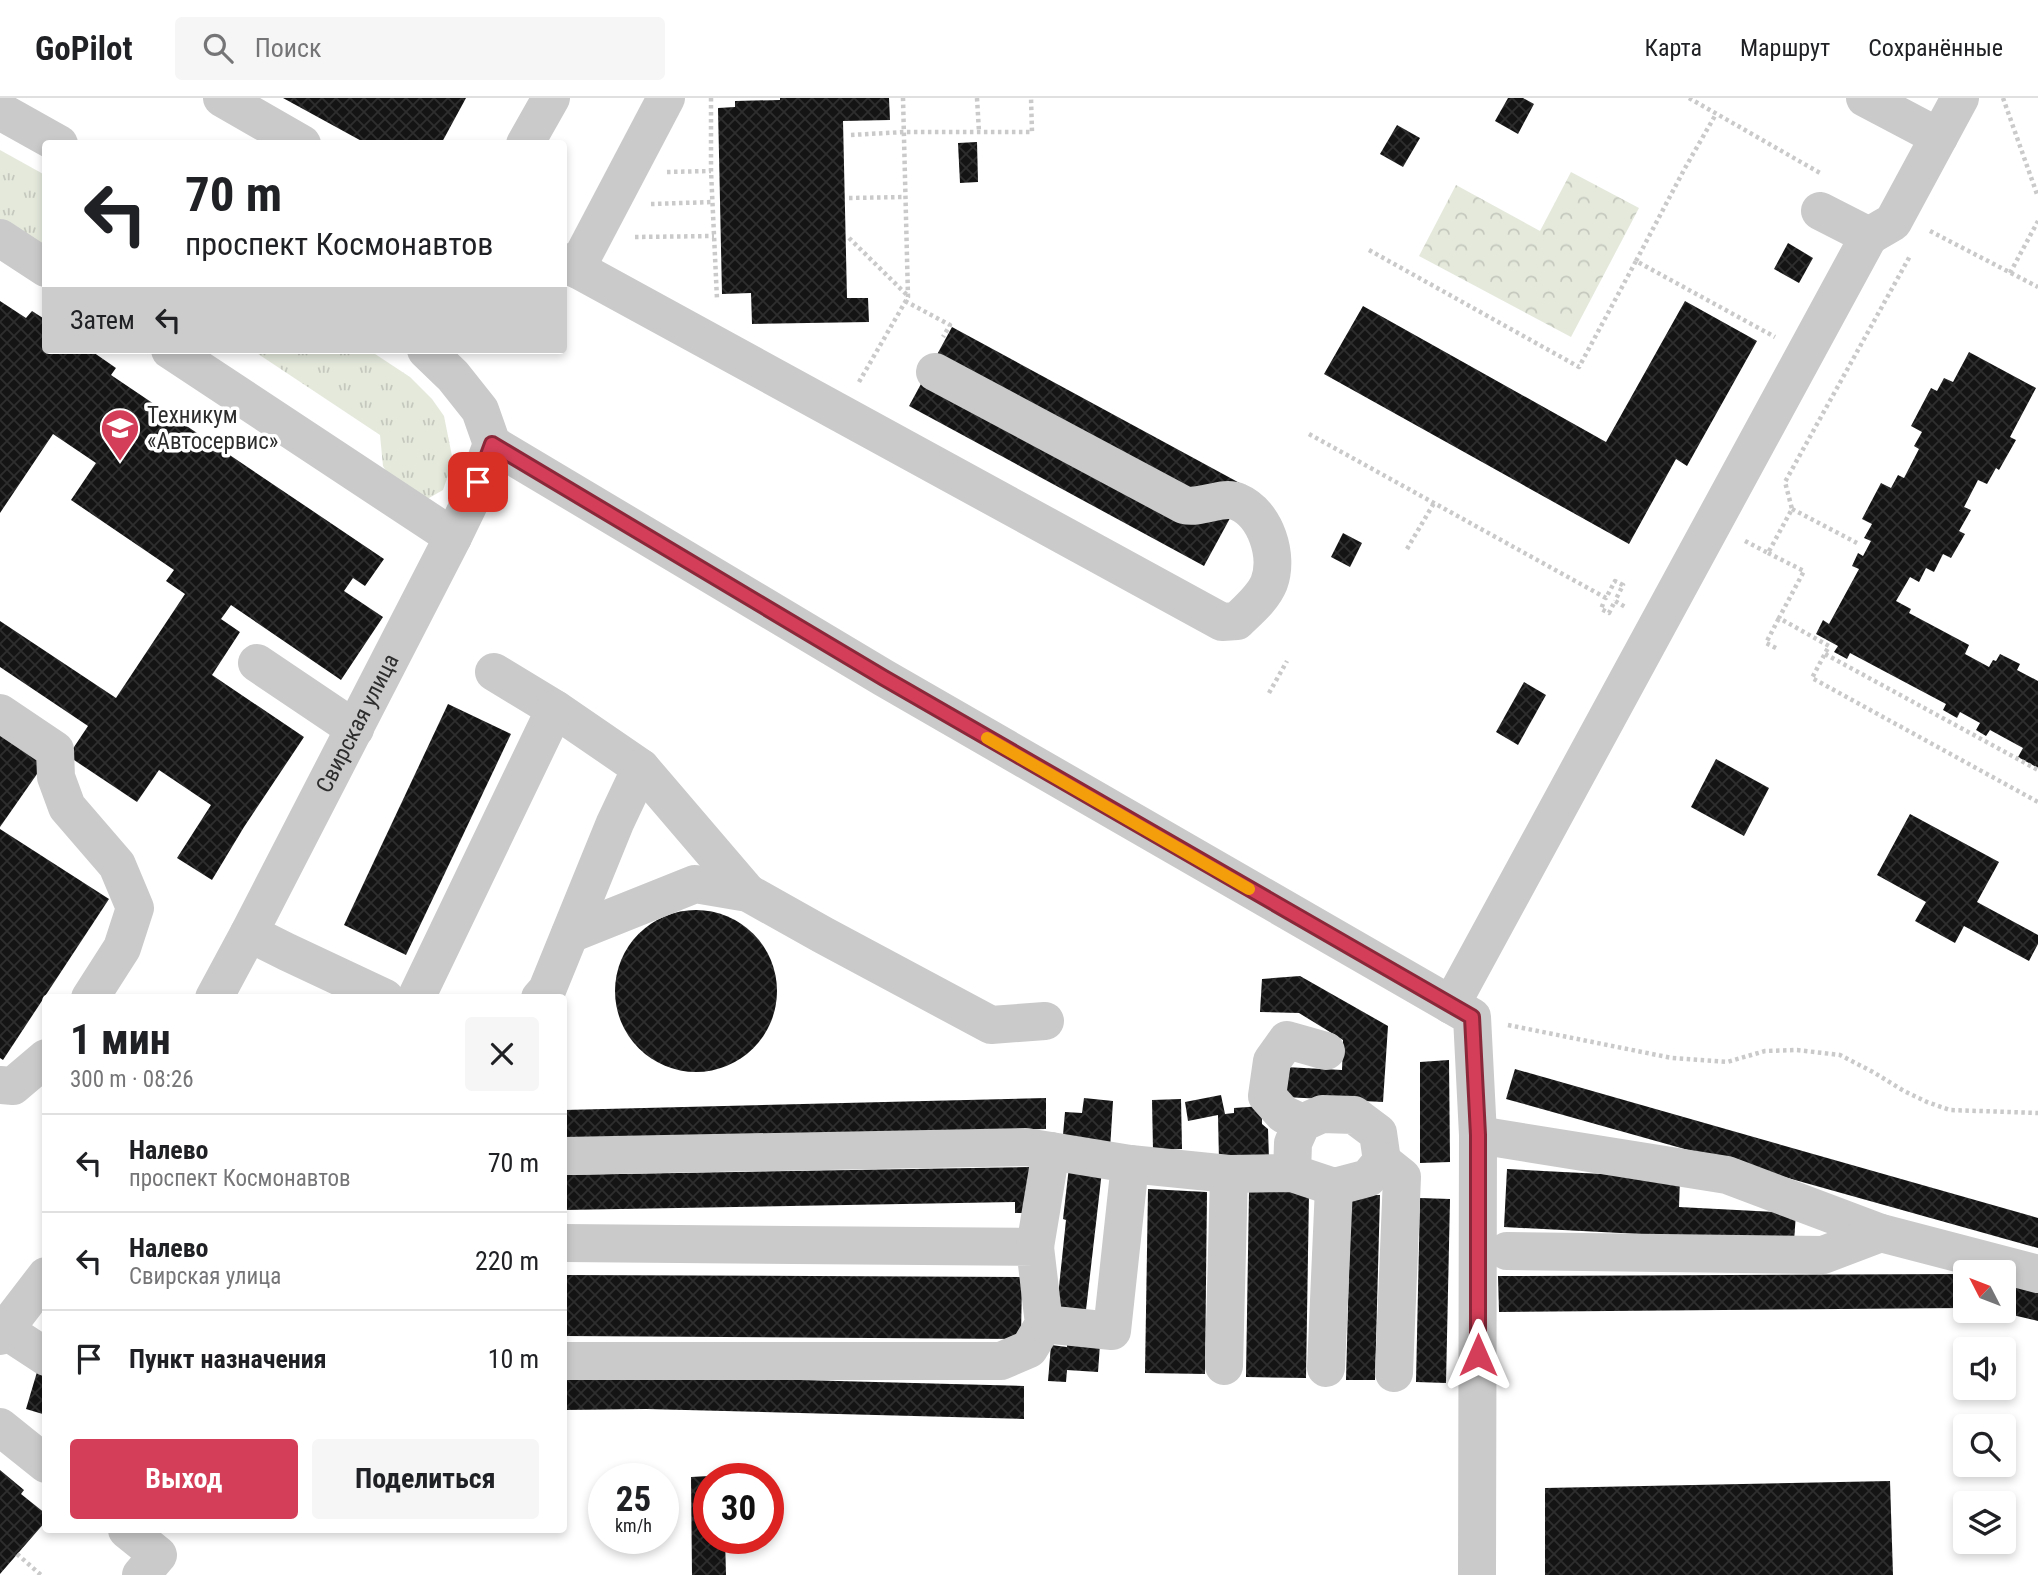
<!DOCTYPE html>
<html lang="ru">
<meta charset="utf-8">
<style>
body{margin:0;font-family:"Roboto Condensed",sans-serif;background:#f6f6f6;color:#202124;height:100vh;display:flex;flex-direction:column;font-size:26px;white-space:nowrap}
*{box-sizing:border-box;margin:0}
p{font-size:23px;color:#757577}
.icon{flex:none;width:38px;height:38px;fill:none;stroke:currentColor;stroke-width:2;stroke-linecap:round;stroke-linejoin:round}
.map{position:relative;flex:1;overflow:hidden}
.sheet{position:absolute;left:42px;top:896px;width:525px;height:539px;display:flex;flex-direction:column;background:#fff;border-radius:7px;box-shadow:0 4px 10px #0003}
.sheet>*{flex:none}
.top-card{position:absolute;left:42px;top:42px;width:525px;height:214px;border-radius:7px;box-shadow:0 4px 10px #0003;background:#fff;color:#202124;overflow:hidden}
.needle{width:46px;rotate:312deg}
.fabs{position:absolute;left:1953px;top:1162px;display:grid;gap:14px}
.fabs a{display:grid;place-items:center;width:63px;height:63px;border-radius:7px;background:#fff;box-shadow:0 4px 10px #0003;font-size:35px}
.speed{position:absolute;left:588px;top:1365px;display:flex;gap:14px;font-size:35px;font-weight:700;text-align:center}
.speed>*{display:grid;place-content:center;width:91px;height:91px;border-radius:50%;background:#fff;box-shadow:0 4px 10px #0003;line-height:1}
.speed small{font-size:18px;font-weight:400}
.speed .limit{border:10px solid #d22;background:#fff;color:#111}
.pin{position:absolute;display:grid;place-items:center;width:60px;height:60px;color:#fff;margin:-30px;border-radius:14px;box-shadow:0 4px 10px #0006}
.me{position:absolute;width:77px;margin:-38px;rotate:0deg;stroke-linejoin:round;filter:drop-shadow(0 0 5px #0008)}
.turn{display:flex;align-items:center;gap:24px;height:147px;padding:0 28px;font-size:32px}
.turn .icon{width:91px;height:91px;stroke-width:2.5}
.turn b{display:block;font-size:49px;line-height:60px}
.then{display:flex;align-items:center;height:66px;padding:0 28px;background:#0003;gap:14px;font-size:26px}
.round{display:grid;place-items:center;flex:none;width:74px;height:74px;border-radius:7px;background:#f6f6f6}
.summary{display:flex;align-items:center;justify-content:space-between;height:119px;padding:0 28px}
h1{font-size:42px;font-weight:700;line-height:52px}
.cta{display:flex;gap:14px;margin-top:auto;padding:14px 28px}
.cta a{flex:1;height:80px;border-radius:7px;background:#d43e58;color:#fff;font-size:28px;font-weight:700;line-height:80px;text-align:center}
.cta a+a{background:#f6f6f6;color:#202124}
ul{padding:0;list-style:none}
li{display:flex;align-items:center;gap:21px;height:98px;padding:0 28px;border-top:2px solid #e0e0e0}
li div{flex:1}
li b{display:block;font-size:26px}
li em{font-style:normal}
header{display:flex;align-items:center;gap:42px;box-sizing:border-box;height:98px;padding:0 35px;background:#fff;border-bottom:2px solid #e0e0e0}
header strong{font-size:33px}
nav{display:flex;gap:38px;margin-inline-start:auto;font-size:24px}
.search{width:490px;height:63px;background:#f6f6f6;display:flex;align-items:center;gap:18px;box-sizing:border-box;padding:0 24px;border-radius:7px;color:#757577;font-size:26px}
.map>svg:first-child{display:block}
.grass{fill:url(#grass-tufts)}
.park{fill:url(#park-crowns)}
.building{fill:url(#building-cross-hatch)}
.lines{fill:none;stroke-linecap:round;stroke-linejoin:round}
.path{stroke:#cacaca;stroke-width:4.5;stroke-dasharray:3.5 3.5;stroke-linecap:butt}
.minor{stroke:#cacaca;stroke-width:38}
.route-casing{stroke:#8a2839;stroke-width:18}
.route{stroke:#d43e58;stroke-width:12}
.slow{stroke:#f59e0b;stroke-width:12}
.labels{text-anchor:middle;stroke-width:7;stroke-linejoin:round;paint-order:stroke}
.poi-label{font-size:23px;fill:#2d2d2d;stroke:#fff;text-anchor:start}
.street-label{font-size:23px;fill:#2d2d2d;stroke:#fff}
</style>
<header>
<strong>GoPilot</strong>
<div class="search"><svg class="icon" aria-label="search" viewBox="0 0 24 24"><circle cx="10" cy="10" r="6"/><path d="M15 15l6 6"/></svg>Поиск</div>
<nav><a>Карта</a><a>Маршрут</a><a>Сохранённые</a></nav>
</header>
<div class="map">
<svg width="2038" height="1477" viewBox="0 0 2038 1477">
<defs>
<pattern id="grass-tufts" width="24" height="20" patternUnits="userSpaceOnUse" patternTransform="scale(1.75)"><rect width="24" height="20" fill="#e4e9dc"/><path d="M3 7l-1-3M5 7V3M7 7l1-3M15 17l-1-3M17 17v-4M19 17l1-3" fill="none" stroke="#c4c8bd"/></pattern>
<pattern id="park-crowns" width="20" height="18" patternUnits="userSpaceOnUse" patternTransform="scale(1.75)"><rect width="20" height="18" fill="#e4e9dc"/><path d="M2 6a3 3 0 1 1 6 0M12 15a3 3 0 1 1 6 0" fill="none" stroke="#c4c8bd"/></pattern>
<pattern id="building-cross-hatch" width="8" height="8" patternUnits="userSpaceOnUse" patternTransform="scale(1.75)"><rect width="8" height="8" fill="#141414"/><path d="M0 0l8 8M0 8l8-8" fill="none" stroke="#2e2e2e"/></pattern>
</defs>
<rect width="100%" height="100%" fill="#fff"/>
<!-- grass -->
<g class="grass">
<path d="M0,52l45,25v74l-45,-30z"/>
<path d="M252,252h117l41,27 22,22 12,17 9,45 -10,29 -14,8 -15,-2 -21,-14 -10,-16 -3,-31z"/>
</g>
<!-- park -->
<path class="park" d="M1571,74l68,36 -68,129 -152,-81 37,-71 84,46z"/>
<!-- building -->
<g class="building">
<path d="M283,0h183l-25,46h-74z"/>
<path d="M780,0h109l1,22 -47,1 4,177h21l1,24 -117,2 -1,-31 -29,1 -4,-186 17,-1v-6l45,-1z"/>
<path d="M1508,0h15l11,6 -16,30 -23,-13z"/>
<path d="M1397,27l23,13 -17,29 -23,-13z"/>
<path d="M977,44l1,40 -18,1 -2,-40z"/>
<path d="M1788,145l25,15 -14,25 -25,-14z"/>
<path d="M0,203l26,17 6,-7 14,9v30h44l26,18 -5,7 273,184 -19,27 -12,-8 -9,13 39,26 -42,63 -110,-75 -10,14 19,13 -28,43 92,62 -60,90 -32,53 -35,-22 34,-53 -52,-35 -22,32 -69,-46 20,-30 -88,-59v-46l116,77 69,-104 -19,-13 8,-11 -103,-70 25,-37 -43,-29 -53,79z"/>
<path d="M1685,203l72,40 -70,125 -11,-7 -47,85 -305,-170 39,-68 243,136z"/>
<path d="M952,229l295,160 -43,79 -295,-160z"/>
<path d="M1969,254l67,36 -26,49 6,3 -17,30 -3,-2 -9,16 -9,-4 -14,27 7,3 -12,21 6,3 -14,24 -8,-4 -9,18 -8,-4 -7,14 -9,-5 -14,24 15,8 -2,4 60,32 -4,9 24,13 4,-7 3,1 4,-7 20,10 -3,6 21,11v87l-20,-11 5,-9 -33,-18 -4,6 -10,-6 4,-7 -20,-11 -3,6 -14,-8 3,-6 -96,-51 -3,6 -13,-7 4,-6 -22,-12 7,-14 6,4 30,-55 -7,-3 6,-13 5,3 8,-15 -7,-3 8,-14 -10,-5 19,-36 10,5 7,-13 6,3 15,-29 -5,-3 8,-14 -11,-6 20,-38 6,3 7,-13 9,4z"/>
<path d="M1343,435l19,10 -12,24 -19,-10z"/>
<path d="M1524,584l22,13 -28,50 -22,-13z"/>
<path d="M448,606l63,30 -105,221 -62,-30z"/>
<path d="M0,636l44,30 -44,63z"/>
<path d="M1716,661l53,29 -25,48 -53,-29z"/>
<path d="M1910,716l89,48 -22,40 61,33v9l-9,17 -65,-35 -9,17 -40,-22 11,-19 -49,-27z"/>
<path d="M0,731l109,70 -106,161 -3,-2z"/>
<circle cx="696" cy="893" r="81"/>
<path d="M1300,878l88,50 -5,76 -99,-5 1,-30 57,3 1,-30 -44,-27 -39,-1 2,-33z"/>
<path d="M1449,962l1,102 -30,1v-101z"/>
<path d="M1515,971l523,149v30l-532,-149z"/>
<path d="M1221,997l4,19 9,-1v-5l28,-2v18l6,5 1,30 -50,2 -1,-46 -30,6 -3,-19z"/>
<path d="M1046,1000v31l-482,10v-29z"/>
<path d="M1084,1000l29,3 -3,48 -48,-3 3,-34 17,1z"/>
<path d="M1181,1001l1,50 -29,1 -1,-50z"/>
<path d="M1029,1069l1,46h-15v-11l-451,8v-35z"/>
<path d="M1069,1069l33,4 -16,139 -33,-4 6,-19 7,-67 -3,-1z"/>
<path d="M1507,1071l173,9 -1,29 117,6 -2,29 -290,-15z"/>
<path d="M1148,1091l59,3 -2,182 -60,-1z"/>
<path d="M1249,1093l60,1 -3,186 -60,-1z"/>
<path d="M1351,1097h29l-5,185h-29z"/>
<path d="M1420,1100l30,1 -4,184 -30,-1z"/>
<path d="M1965,1176v34l-466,4 -1,-36z"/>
<path d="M564,1177l458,2 -1,62 -457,-3z"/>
<path d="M2004,1181l34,9v33l-34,-8z"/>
<path d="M1067,1243l33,3 -2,28 -31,-2 -1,12 -18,-1 3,-36 16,2z"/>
<path d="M40,1264l6,1v52l-20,-6z"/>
<path d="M649,1278l375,10v33l-378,-10 -82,1v-33z"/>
<path d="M0,1372l24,20 -3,4 25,20v7l-46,53z"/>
<path d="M709,1378v62h16l1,37h-34l-1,-98z"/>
<path d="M1890,1383l3,94h-348v-87z"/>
</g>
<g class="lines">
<!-- path -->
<g class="path">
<path d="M711,0v73l6,128"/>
<path d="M977,0l2,34"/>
<path d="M1689,0l131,75"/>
<path d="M2003,0l35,99"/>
<path d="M851,37l53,-3h128l-1,-34"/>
<path d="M667,74l44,-1"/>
<path d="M849,100l56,-1"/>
<path d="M651,106l62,-2"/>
<path d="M1930,133l108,56"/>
<path d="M635,139l79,-1"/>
<path d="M849,140l59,58"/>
<path d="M1369,152l210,117 57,-106 139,76"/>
<path d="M1636,163l49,-93 31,-54"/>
<path d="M2010,175l28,-52"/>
<path d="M905,203l45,24 -7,12"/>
<path d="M859,284l49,-85 -5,-199"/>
<path d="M1309,336l297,164 9,-17 8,4 -8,16"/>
<path d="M1792,411l65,34"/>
<path d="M1745,443l23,12 24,-44 -7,-27 125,-226"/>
<path d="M1407,451l27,-46"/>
<path d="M1768,455l36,18 -25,47 50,28 -17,32 226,124"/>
<path d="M1603,506l-2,5 8,4 6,-12 12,7"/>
<path d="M1776,550l-10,-5 13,-25"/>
<path d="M1825,556l213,116"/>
<path d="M1269,595l18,-32"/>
<path d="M1508,927l164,33 55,4 38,-11 32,-1 43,5 33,17 31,19 23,11 23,8 88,3"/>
<path d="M17,1456l24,21"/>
</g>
<!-- minor -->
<g class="minor">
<path d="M222,0l80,46"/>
<path d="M1865,0l74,39"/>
<path d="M0,13l59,33"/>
<path d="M525,46l26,-46"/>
<path d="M1869,138l24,-14 67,-124"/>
<path d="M0,140l46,30"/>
<path d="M564,164l658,360 15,-1c11,-11 26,-23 32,-38 10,-27 -3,-69 -31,-81 -15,-7 -36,7 -54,3l-249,-133"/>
<path d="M576,171l90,-171"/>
<path d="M170,252l283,187"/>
<path d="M426,252l27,26 27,34 12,34 392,234 588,339 6,118 -1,440"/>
<path d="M257,565l98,66"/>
<path d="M494,574l61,37 86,59 107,125"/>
<path d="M0,615l55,37 1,27 11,30 50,58 18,43 -13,40 -32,50"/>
<path d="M249,835l38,19 98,46"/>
<path d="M570,836l125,-50 53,9 75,42 168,90 54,-4"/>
<path id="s1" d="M214,900l35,-65 204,-396 18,-37 21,-56"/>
<path d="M416,900l139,-289"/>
<path d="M540,900l7,-8 68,-167 26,-55"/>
<path d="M1451,907l418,-769 -49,-25"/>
<path d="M0,987l13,1 33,-28"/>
<path d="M1302,1025l-19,-9 -16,-18 5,-35 15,-21 39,11"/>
<path d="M1478,1037l249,40 154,58 157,41"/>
<path d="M564,1058l462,-9 104,17 99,10 63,-1 42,14 34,-9 14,-17 -4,-28 -24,-18 -32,-1 -20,9 -9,20 -1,30"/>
<path d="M1382,1063l20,16 -8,196"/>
<path d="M564,1145l471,4 9,77 -15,25 -28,12h-437"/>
<path d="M1035,1149l16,-96"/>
<path d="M1507,1153l316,4 58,-22"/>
<path d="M1044,1226l68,7 18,-167"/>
<path d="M5,1232l41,27"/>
<path d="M0,1238l46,-60"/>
<path d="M1224,1268l5,-192"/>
<path d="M1326,1270l8,-181"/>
<path d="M0,1329l46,37"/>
<path d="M127,1432l31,25 -17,20"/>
</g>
</g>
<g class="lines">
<!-- route casing -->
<g class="route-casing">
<path id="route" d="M478,384l14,-38 392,234 588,339 6,118v220"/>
</g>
<!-- route -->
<use href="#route" class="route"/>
<!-- slow -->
<path class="slow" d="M987,640l262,151"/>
</g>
<!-- icons -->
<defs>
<g id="university-pin" transform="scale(2.0125)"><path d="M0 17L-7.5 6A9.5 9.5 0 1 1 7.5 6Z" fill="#d43e58" stroke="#fff"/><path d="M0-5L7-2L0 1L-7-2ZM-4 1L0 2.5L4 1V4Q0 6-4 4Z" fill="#fff"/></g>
</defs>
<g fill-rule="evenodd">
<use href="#university-pin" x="120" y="330"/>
</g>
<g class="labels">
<!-- poi labels -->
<g class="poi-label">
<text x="147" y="325">Техникум<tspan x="147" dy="26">«Автосервис»</tspan></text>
</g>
<!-- street labels -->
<g class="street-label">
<text dy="8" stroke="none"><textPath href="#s1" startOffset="310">Свирская улица</textPath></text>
</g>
</g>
</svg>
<div class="fabs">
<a><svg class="needle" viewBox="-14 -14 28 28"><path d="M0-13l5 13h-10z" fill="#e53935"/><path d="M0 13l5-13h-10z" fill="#757577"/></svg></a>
<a><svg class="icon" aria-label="sound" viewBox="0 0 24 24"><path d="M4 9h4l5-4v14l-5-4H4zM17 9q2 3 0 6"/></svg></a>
<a><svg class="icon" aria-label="search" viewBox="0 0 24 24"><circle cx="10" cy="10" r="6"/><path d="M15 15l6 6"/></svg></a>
<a><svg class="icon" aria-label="layers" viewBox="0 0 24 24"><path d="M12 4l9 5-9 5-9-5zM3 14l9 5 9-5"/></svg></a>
</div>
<div class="speed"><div>25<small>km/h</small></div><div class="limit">30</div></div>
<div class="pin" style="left:478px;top:384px;background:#d93025"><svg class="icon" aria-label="arrive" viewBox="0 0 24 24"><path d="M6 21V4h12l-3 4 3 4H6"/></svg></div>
<svg class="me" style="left:1478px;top:1257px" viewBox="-20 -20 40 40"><path d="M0-17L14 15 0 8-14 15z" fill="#d43e58" stroke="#fff" stroke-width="4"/></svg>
<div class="top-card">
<div class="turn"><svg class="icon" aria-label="left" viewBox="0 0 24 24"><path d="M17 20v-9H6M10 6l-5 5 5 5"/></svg><div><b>70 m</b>проспект Космонавтов</div></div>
<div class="then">Затем<svg class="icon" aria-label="left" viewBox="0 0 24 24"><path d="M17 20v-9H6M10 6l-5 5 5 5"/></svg></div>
</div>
<section class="sheet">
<div class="summary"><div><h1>1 мин</h1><p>300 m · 08:26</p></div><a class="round"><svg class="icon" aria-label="close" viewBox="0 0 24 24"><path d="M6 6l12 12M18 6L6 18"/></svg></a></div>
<ul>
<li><svg class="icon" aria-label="left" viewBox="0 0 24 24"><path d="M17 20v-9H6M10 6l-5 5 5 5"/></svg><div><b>Налево</b><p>проспект Космонавтов</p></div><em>70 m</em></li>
<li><svg class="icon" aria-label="left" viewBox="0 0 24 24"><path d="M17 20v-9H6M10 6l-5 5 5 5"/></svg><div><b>Налево</b><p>Свирская улица</p></div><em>220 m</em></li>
<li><svg class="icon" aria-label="arrive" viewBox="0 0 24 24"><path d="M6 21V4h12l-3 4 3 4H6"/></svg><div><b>Пункт назначения</b></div><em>10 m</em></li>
</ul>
<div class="cta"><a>Выход</a><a>Поделиться</a></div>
</section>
</div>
